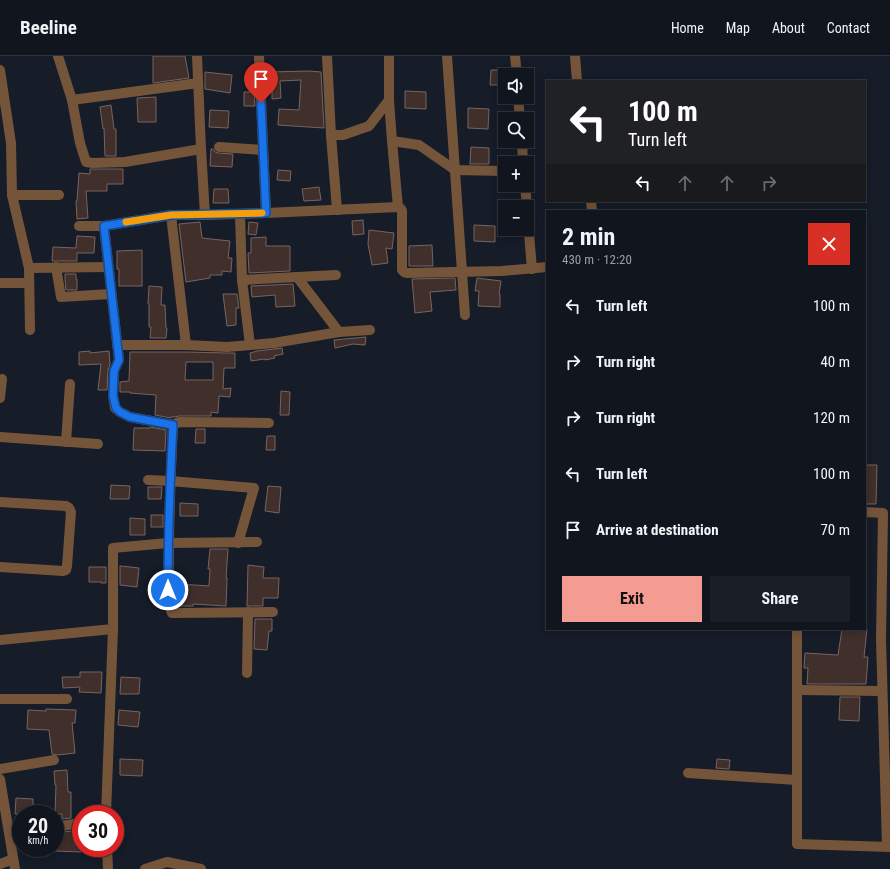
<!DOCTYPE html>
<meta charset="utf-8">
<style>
body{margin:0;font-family:"Roboto Condensed",sans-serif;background:#191e27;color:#f1f3f6;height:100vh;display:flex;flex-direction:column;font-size:15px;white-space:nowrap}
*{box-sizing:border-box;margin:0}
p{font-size:13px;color:#9c9fa4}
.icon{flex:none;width:22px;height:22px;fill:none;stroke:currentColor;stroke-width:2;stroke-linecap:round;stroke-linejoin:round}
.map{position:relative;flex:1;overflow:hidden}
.drawer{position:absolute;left:546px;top:154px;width:320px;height:420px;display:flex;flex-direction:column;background:#10151e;border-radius:0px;box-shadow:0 2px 10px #0003,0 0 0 1px #30343c}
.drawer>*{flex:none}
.top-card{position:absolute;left:546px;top:24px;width:320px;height:122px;border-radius:0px;box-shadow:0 2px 10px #0003,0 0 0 1px #30343c;background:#202124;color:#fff;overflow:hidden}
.buttons{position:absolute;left:498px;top:12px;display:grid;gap:8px}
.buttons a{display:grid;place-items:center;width:36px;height:36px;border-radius:0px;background:#10151e;box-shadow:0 2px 10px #0003,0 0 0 1px #30343c;font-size:20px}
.speed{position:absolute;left:12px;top:749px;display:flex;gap:8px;font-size:20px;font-weight:700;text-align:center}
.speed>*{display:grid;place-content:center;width:52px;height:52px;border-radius:50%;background:#10151e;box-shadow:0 2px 10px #0003,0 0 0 1px #30343c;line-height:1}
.speed small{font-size:10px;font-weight:400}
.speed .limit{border:6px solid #d22;background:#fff;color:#111}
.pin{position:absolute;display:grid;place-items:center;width:34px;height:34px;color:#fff;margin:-41px -17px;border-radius:50% 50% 50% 0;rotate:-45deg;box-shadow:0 0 4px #0007}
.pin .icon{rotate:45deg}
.me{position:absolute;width:44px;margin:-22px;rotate:0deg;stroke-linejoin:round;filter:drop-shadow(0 0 3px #0008)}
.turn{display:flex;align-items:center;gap:14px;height:84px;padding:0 16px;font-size:18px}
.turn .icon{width:52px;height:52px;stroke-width:2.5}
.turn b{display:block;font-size:28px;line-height:34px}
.lanes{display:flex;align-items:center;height:38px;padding:0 16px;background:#0003;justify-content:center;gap:20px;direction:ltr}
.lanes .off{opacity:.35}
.round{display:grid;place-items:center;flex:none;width:42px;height:42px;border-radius:0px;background:#191e27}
.summary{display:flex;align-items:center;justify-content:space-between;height:68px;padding:0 16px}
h1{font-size:24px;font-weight:700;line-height:30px}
.primary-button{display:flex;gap:8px;margin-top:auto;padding:8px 16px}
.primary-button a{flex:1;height:46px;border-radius:0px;background:#f59c92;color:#111;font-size:16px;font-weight:700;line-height:46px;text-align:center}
.primary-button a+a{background:#191e27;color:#f1f3f6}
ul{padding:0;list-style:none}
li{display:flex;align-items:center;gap:12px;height:56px;padding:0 16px}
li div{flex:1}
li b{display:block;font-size:15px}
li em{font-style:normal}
header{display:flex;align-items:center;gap:24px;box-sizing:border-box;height:56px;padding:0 20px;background:#10151e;border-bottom:1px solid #30343c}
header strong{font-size:19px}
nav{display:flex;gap:22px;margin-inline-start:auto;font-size:14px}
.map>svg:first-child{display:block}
.building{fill:#402f2b;stroke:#776460;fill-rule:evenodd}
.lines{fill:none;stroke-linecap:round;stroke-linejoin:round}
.street{stroke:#75553a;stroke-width:10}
.route-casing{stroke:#114b97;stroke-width:10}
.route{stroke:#1a73e8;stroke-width:7}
.slow{stroke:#f59e0b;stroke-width:7}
</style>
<header>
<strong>Beeline</strong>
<nav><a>Home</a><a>Map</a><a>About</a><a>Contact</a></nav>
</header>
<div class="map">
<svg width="890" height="813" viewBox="0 0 890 813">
<rect width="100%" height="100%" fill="#161c28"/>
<!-- building -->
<g class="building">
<path d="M153,0h32l4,22 -36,5z"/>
<path d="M491,14h14v15h-15z"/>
<path d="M309,15l12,1 3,56 -46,-3 1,-16 20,1 2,-30 -21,1 1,17 -9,1v-9h-2v-18z"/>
<path d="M205,16l27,3 -2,18 -25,-4z"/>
<path d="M405,35l21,1v17l-21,-1z"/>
<path d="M244,36h10l1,14h-11z"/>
<path d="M156,41v25h-18l-1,-24z"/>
<path d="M111,49l3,24h2v27h-11l-1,-28 -1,1 -3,-22z"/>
<path d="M468,52l21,1 -1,20 -20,-1z"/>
<path d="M210,54l19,1 -1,17 -19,-1z"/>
<path d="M471,91l18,1v16h-19z"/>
<path d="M211,93h2l2,3 3,1 15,1 -1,13 -22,-1z"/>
<path d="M90,113h33v15h-16v7h-21l2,27 -11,1 -1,-18h1l2,-28 11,1z"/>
<path d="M278,114l13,1 -1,10 -13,-1z"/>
<path d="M319,131l2,13 -17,1 -2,-12z"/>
<path d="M214,133h14l1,14h-16z"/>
<path d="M363,164l1,14 -11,1 -1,-14z"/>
<path d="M200,166l2,16 28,3 -2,17h4l-1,14 -9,-1v4h-12v3l-24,4 -7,-58z"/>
<path d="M249,166l9,1 -2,12 -8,-1z"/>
<path d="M474,169l21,1v16l-21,-1z"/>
<path d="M369,174l25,3 -2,16 -6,-1 2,15 -16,2 -4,-21z"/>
<path d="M77,180l18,1 -1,16h-17v8h-25l1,-14 23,1z"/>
<path d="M266,181v9h24v25l-41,2 -1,-20h3v-15z"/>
<path d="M432,189l1,21h-24v-20z"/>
<path d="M142,194v36h-23v-17h-2v-18z"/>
<path d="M65,218h11v5h1v11h-11l-1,-11z"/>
<path d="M455,222l1,12 -26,2 2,19 -17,2 -3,-34z"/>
<path d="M477,222l24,3 -2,13h1v13l-22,-1 1,-15h-4z"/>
<path d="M293,228l2,22 -19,1 -1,-12 -23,2 -1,-11z"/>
<path d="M149,230l13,1 -1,18h4l1,23h1l-1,10h-16l1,-11h-2v-23h-1z"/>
<path d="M223,238h14l2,14h-3v17l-9,1z"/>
<path d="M366,281l-1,8 -12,-1 -18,4 -1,-8z"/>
<path d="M282,292l1,6 -9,2 1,2 -10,2v-1l-14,2 -1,-8 7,-2z"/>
<path d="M90,295v2l19,-2 1,13 -2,6 -1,20h-9l3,-26 -22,1v-13z"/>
<path d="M130,296h56l41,1h8v15h-11l-1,21 8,-1 -1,9 -11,-1 -1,17 -7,-1v4h-32l-5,1h-3v1l-16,-3 1,-20 -26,-2v-1h-10v-10l9,-1zM186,306h27v18h-28z"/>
<path d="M281,335l9,1 -1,23h-9z"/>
<path d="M150,371l16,3 -1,21 -32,-1 1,-22h16z"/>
<path d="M196,373h9v14h-10z"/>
<path d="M267,380h8v14h-9z"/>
<path d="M865,409h12l-1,39h-11z"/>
<path d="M111,429l19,1 -1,13h-19z"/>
<path d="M268,430l13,1 -2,26 -14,-2z"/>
<path d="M148,431h14l-1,12h-13z"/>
<path d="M180,447l18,1v12h-18z"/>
<rect x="151" y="459" width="12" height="12"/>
<path d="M130,462l15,1v16h-15z"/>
<path d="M210,493h18l-2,29h1l-1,28 -33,-2v2h-15l1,-22 30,2 1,-17h-2z"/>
<path d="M248,509l16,2 -1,11h16l-1,20h-15v8h-16z"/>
<path d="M120,510h1l18,2 -2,19 -17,-2z"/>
<path d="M89,511h17v16h-5v-1h-12z"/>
<path d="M255,563h17v12h-3l-2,19 -13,-1z"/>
<path d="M842,573h25l-3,28h4l-2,27h-59l1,-16h-4l1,-15 33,2z"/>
<path d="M80,616h22l-1,21 -22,-1 1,-5 -17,1 -1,-11h18z"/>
<path d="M121,621l19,1 -1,16h-19z"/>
<path d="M840,641h20l-1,24 -20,-1z"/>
<path d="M46,653l30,1 -1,13h-3l3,30 -17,2 -6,-1 -3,-24 -22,-1 1,-19 18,1z"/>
<path d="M119,654l21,2 -2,15 -20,-2z"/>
<path d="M120,703l23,1 -1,16 -22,-1z"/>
<path d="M717,703l13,1 -1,9 -13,-1z"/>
<path d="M67,714l1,22h3v26l-9,1v-5h-7l1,-29h-1l-1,-14z"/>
<path d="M16,742l17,1v15h-18z"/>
<path d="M81,774v22l-26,-1v-18z"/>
</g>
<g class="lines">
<!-- street -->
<g class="street">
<path d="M58,0l14,44 8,43 6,19 7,1 32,-1 76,-13"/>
<path d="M197,0l4,93 4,66 61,-2 -7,-157"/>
<path d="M327,0l4,79 6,75"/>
<path d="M447,0l18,259"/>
<path d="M515,0l2,19"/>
<path d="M575,0l2,25"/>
<path d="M0,14l11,73 1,52 17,73 1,62"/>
<path d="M518,41l2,22"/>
<path d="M72,44l126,-17"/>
<path d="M389,44l3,41 6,66"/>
<path d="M331,79h12l26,-9 20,-26v-44"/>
<path d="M392,85l27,4 36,25 50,1"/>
<path d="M522,85l1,22"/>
<path d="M219,91l44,3"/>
<path d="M525,129l2,22"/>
<path d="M12,139h47"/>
<path d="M591,145l1,10"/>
<path d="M527,154l5,59"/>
<path d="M266,157l132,-6 3,2 1,2v59l2,2 3,1 95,-2 45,-4"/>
<path d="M240,158l2,66 8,65"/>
<path d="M171,159l15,130"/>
<path d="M205,159h-34l-67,11 15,134 -5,11 -1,25 2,12 5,4 10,5 43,8 6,-3 90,1"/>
<path d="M79,170h25"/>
<path d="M56,211l5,30 50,-3"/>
<path d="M29,212l79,-1"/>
<path d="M297,221l42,55"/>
<path d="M242,224l94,-5"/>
<path d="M0,227h29"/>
<path d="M117,289h69l41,2 47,-4 65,-11 31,-2"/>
<path d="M0,342l2,-19"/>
<path d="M173,369c-3,60 -5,120 -4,181l3,7 101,-1"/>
<path d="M0,381l98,7"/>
<path d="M66,386l4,-58"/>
<path d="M148,424l22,1 84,7 -16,55"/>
<path d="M0,446l66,4 3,2 2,4 -4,54 -1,4 -3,1 -63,-4"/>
<path d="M865,456l18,1 -2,126 6,208"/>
<path d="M797,573v215l93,3"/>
<path d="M0,584l113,-11"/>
<path d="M247,617l1,-61"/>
<path d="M797,634l85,1"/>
<path d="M0,643h67"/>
<path d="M0,713l54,-9"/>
<path d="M688,717l109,7"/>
<path d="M0,723l15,90"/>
<path d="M106,758l7,-185v-81l55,-5 89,-1"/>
<path d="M55,771l26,-4"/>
<path d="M9,775l12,-1"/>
<path d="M107,792l1,21"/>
<path d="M0,808l13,-5"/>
<path d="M145,813l22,-7 34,7"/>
</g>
</g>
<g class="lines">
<!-- route casing -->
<g class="route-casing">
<path id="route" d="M168,534c0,-55 2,-110 5,-165l-43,-8 -10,-5 -4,-4 -3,-12 1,-25 5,-11 -15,-134 67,-11 95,-2 -5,-110"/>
</g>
<!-- route -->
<use href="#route" class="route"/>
<!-- slow -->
<path class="slow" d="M126,166l45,-7 91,-2"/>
</g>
</svg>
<div class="buttons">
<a><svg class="icon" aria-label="sound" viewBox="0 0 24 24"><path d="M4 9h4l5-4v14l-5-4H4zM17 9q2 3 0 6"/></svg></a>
<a><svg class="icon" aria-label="search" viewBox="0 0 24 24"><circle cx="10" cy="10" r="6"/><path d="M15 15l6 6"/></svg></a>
<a>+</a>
<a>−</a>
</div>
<div class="speed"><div>20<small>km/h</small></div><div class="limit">30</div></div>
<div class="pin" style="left:261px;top:47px;background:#d93025"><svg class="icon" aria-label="arrive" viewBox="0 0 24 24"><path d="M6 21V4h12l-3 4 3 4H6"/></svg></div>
<svg class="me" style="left:168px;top:534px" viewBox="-20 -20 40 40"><circle r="17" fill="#1a73e8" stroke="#fff" stroke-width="3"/><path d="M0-11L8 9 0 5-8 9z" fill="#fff"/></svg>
<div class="top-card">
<div class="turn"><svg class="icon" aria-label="left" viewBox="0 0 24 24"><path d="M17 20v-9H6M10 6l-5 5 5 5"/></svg><div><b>100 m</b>Turn left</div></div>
<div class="lanes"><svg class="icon" aria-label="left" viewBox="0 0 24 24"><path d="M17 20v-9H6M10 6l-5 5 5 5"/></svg><svg class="icon off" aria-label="ahead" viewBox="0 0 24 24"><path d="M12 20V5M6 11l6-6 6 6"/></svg><svg class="icon off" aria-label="ahead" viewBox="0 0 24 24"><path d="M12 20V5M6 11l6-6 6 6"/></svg><svg class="icon off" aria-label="right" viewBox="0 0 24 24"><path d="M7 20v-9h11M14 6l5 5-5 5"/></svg></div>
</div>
<section class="drawer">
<div class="summary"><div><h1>2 min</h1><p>430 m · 12:20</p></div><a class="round" style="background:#d93025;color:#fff"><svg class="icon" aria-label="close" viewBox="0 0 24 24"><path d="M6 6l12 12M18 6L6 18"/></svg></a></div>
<ul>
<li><svg class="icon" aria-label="left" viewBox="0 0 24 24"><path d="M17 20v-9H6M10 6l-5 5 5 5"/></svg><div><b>Turn left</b></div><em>100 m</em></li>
<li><svg class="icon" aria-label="right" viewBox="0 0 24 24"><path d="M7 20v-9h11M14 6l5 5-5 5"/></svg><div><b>Turn right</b></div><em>40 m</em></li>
<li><svg class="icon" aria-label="right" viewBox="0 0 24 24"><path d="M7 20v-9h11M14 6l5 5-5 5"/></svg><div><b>Turn right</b></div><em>120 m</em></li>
<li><svg class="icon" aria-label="left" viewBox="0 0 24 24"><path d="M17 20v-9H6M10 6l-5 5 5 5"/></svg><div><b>Turn left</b></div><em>100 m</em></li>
<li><svg class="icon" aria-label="arrive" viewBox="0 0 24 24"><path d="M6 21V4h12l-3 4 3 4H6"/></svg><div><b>Arrive at destination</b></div><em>70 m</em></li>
</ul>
<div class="primary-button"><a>Exit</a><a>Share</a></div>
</section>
</div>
